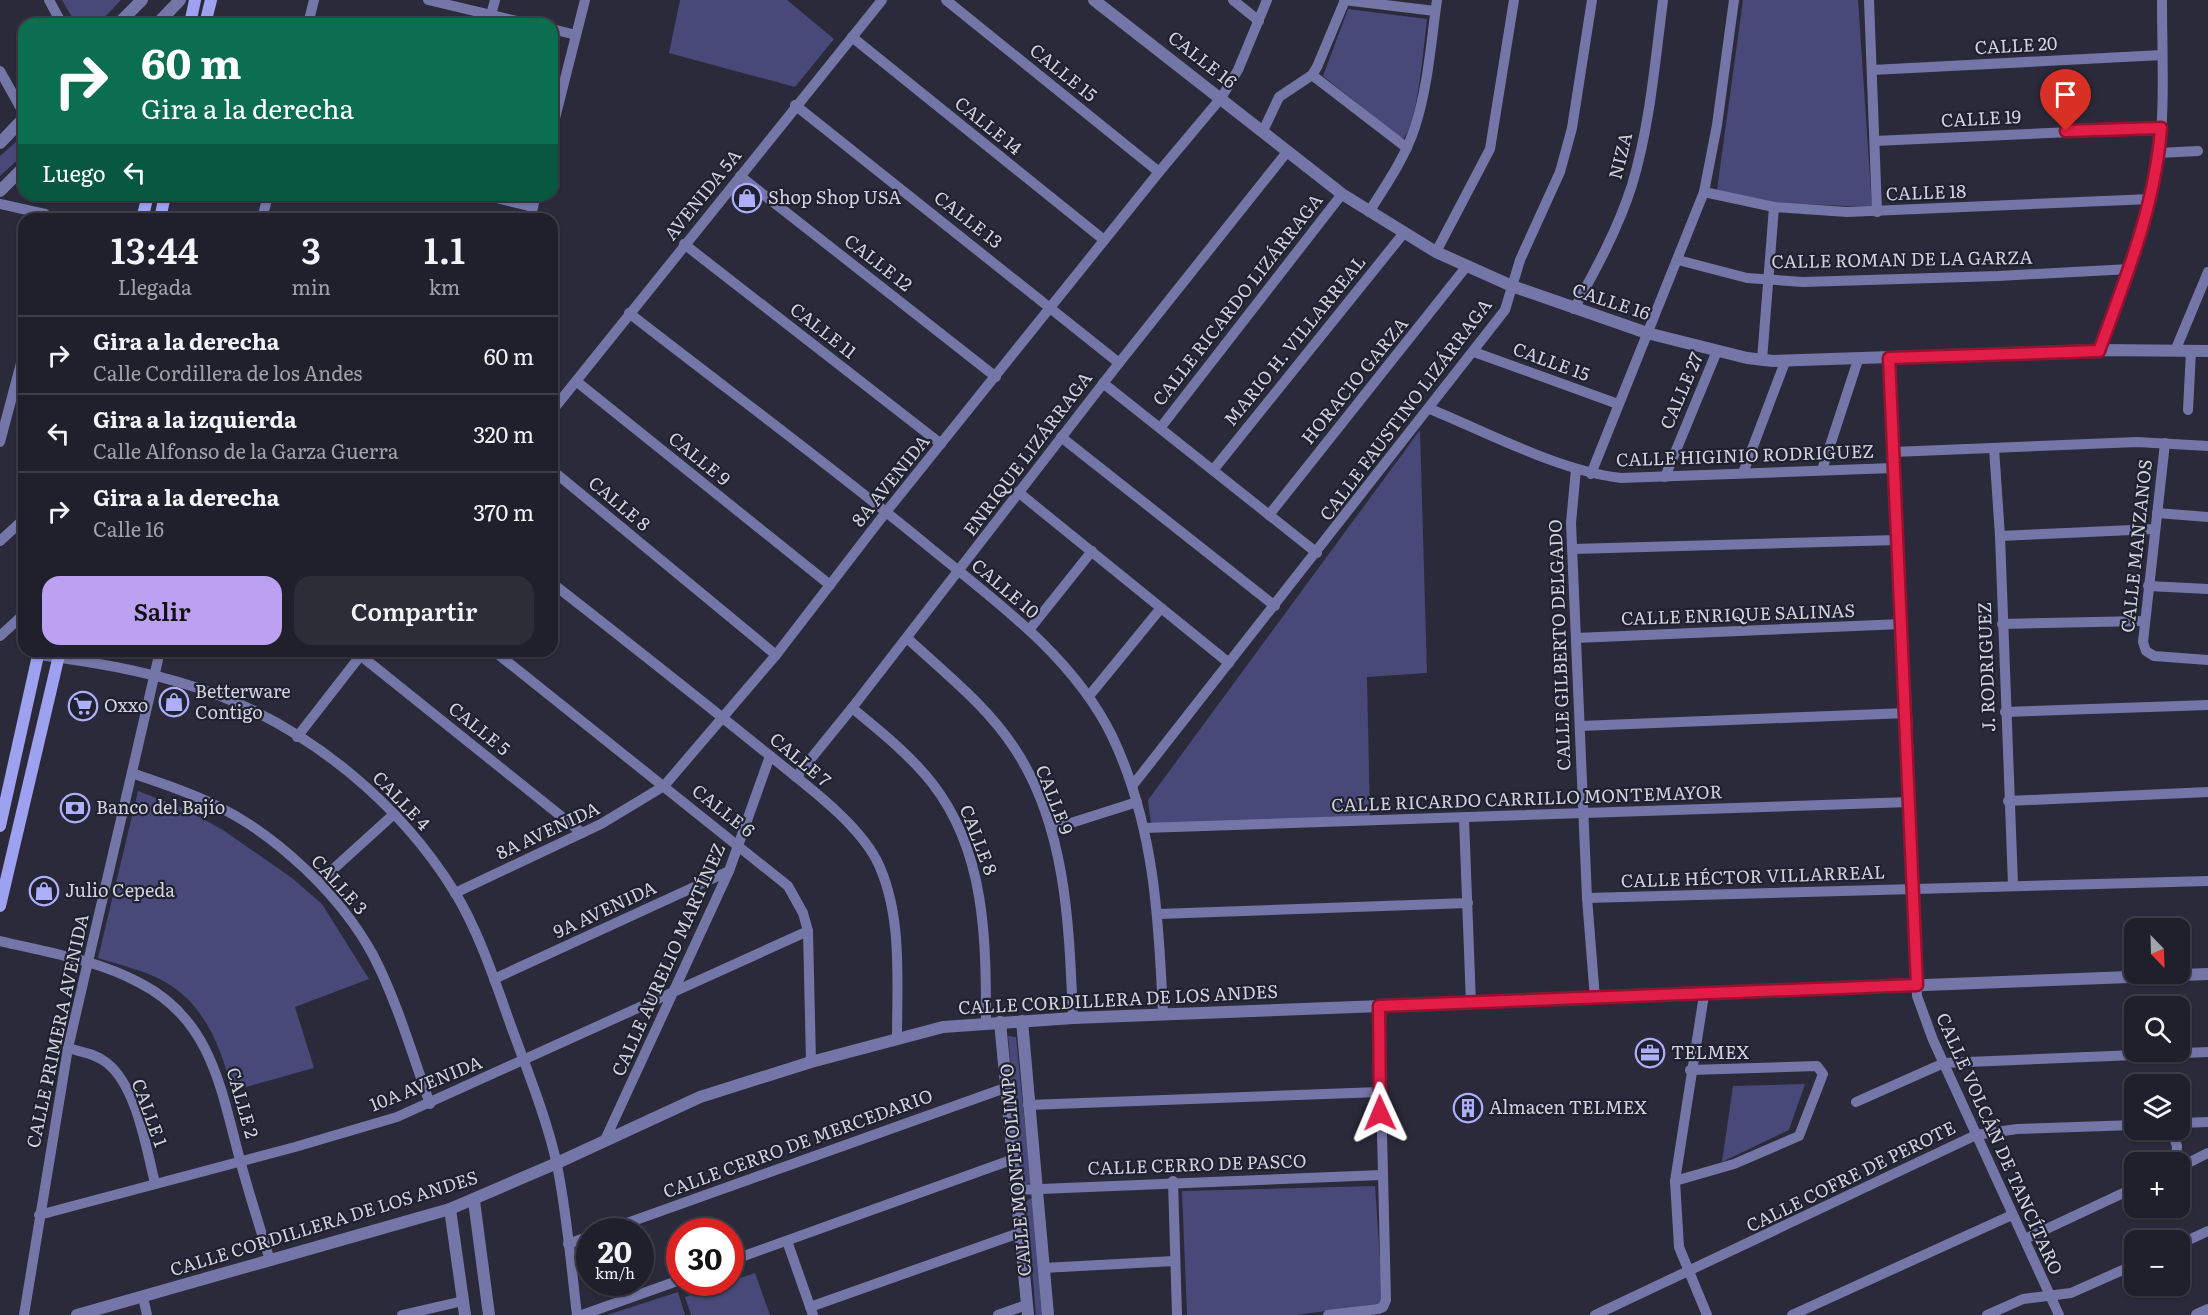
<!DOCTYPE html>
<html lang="es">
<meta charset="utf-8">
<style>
body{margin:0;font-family:Literata,serif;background:#2d2d38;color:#f1f3f6;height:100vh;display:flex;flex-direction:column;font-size:22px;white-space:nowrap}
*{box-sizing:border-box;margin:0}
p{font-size:20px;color:#a2a3a9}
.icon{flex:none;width:33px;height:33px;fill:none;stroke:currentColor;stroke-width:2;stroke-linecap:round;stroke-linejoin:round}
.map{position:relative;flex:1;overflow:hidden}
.sheet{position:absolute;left:18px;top:213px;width:540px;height:444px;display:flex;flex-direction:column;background:#20202c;border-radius:18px;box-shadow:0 2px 4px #0004,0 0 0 2px #3d3e48}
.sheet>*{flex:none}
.hud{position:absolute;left:18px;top:18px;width:540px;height:183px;border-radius:18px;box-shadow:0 2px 4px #0004,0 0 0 2px #3d3e48;background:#0b6e4f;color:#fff;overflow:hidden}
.needle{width:39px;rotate:157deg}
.tools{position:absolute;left:2124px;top:918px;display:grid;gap:12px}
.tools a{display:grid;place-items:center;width:66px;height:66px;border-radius:12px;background:#20202c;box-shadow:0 2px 4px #0004,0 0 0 2px #3d3e48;font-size:30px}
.speed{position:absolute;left:576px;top:1218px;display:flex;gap:12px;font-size:30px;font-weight:700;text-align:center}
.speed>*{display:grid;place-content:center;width:78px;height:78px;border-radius:50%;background:#20202c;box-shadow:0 2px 4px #0004,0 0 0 2px #3d3e48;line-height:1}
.speed small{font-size:15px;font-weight:400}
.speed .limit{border:9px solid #d22;background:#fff;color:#111}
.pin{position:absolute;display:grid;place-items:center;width:51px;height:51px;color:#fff;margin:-62px -26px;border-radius:50% 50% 50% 0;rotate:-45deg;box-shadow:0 0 6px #0007}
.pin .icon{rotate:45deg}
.me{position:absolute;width:66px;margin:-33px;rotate:359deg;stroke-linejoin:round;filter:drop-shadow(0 0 4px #0008)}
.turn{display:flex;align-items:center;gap:21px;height:126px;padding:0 24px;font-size:27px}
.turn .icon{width:78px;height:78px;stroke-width:2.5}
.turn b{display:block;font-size:42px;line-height:51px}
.then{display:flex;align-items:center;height:57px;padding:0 24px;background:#0003;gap:12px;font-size:22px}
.eta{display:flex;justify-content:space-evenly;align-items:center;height:102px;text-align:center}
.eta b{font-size:36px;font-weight:600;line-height:42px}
.primary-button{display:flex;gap:12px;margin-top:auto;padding:12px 24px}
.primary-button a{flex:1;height:69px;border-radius:18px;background:#bca0f2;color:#111;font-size:24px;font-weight:600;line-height:69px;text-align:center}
.primary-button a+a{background:#2d2d38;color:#f1f3f6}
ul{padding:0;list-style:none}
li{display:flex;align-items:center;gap:18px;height:78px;padding:0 24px;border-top:2px solid #3d3e48}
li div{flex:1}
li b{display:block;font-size:22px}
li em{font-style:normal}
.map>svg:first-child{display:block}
.green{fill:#484879}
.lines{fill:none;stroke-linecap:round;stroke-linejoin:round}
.minor{stroke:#7576a8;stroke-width:10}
.tertiary{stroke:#7576a8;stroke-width:12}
.secondary{stroke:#9ea0f0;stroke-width:12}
.route-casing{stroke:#92132f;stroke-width:15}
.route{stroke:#e11d48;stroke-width:10}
.labels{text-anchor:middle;stroke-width:4.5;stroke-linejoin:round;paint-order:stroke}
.street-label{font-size:18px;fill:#d2d3dd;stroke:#202130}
.poi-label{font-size:18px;fill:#d2d3dd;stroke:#202130;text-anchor:start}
</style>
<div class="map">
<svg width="2208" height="1315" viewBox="0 0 2208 1315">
<rect width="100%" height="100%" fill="#2a2a3a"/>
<!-- green -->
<g class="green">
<path d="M62,0h59l-23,24h-22z"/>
<path d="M680,0h107l47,39 -39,48 -126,-34z"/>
<path d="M1743,0h115l14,207 -96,-4 -59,-13z"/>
<path d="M1348,9l79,10c-3,24 -9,104 -23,119l-5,-1 -76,-61z"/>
<path d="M17,141l7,13 -24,22v-20z"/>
<path d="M1420,430l7,243 -60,4 3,141 -219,6 -3,-24z"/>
<path d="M138,791l47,18 38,21 69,48 30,26 47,75 -74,28 19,61 -82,23c-9,-38 -25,-81 -59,-104 -21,-15 -50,-21 -75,-29z"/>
<path d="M1008,1036l8,1 15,146 -9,2z"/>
<path d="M1805,1084l-16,46 -67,32 11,-76z"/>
<path d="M1375,1186l8,117 -86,12h-110l-5,-124z"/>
<path d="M1032,1198l12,117h-8l-10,-114z"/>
<path d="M755,1273l15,42h-79l-6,-18z"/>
<path d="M678,1292l7,23h-78z"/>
</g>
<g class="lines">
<!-- minor -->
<g class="minor">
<path d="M49,0l13,24"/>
<path d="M428,0l101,24"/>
<path d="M946,0l213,172"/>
<path d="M1233,0l26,21"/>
<path d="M1344,0l91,11"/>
<path d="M1869,0l8,212"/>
<path d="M491,15l4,-15"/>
<path d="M308,24l6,-24"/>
<path d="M552,29l24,6"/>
<path d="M852,37l252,203"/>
<path d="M1872,70l290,-15"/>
<path d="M0,71l24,43"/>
<path d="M1312,75l95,73"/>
<path d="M795,105l324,258"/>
<path d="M552,130l33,-130"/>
<path d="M1263,131l16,-34 33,-22 5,-8 28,-67"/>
<path d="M1875,141l286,-13"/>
<path d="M2159,153l39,-2"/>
<path d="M740,176l256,201"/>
<path d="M1704,192l70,15 73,5 304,-13"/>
<path d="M484,195l49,12"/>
<path d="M0,204l45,10 7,5"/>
<path d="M1369,212c17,-27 36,-54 46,-85 13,-40 16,-85 22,-127"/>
<path d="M262,219l6,-24"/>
<path d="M530,219l6,-24"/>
<path d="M684,244l257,200"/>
<path d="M1436,252l54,-103 24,-149"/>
<path d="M1678,260l69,18 56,4 195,-6 132,-7"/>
<path d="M1574,309c22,-40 44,-80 58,-124 18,-60 23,-123 31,-185"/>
<path d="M629,313c100,78 202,153 299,233 67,55 145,110 184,190 42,88 47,183 51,278"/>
<path d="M2099,350c21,-56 46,-113 57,-173 10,-58 6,-118 6,-177"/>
<path d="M2175,351l33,-79"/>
<path d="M1474,352l144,52"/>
<path d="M1889,358l18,355 10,283 16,44 126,275"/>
<path d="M1762,360l12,-153"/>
<path d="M576,381l254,204"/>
<path d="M1103,383l214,170"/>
<path d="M1430,409c59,24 129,62 191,69l272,-10"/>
<path d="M2188,410l3,-59"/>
<path d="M552,411l330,-411"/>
<path d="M1161,427l181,-233"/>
<path d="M1061,437l214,169"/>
<path d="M0,442l24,-90"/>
<path d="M2165,443l-22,199 3,9 8,5 54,4"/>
<path d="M1994,448l6,88 13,349"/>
<path d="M1893,452l244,-10 71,4"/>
<path d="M1214,469l189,-235"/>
<path d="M1576,469l-5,54 16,375 8,101"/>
<path d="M552,470l224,185"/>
<path d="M1822,470l36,-110"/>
<path d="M1743,473l42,-111"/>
<path d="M1591,474l113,-282 13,-67 17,-125"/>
<path d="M1665,477l52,-126"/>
<path d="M1018,492l211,171"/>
<path d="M2157,513l51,4"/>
<path d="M1269,515l197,-248"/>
<path d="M2000,536l155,-7"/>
<path d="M0,541l24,-22"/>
<path d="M1573,549l324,-9"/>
<path d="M552,583c73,57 145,114 217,172 34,28 86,65 107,104 27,53 21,121 21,179"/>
<path d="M2148,586l60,3"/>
<path d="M2002,624l142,-3"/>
<path d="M1029,630l63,-79"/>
<path d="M0,636l24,-22"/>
<path d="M907,638c38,35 80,68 108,111 52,79 54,178 58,269"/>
<path d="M1576,638l326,-14"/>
<path d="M355,651l227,182"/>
<path d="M494,651l294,235 15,27 5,18 3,131"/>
<path d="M38,655c59,7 124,19 180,40 95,37 182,109 236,196 24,38 42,93 57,135 16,44 36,93 46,139 10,49 14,100 20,150"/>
<path d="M1089,696l72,-88"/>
<path d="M852,708c28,23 58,47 80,75 54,69 54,157 54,240"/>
<path d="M2005,712l203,-7"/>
<path d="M1580,726l327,-13"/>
<path d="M297,737l67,-86"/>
<path d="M132,773c28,10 58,19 85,33 60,29 124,90 156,149 24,46 39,99 57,149"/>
<path d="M796,777l56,-69 267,-345 168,-211"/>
<path d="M1133,785l372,-475 15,-50 40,-88 12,-44 20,-128"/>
<path d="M2008,801l200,-9"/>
<path d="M1464,819l7,185"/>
<path d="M1144,828l766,-26"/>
<path d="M1052,829l85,-27"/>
<path d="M319,882l75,-68"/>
<path d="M455,893l146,-69 63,-38 112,-131 110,-143 273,-340 62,-74 17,-28 29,-70"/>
<path d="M1587,898l621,-17"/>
<path d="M1158,914l310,-11"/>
<path d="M0,941c47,11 97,19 140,42 72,37 81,107 100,177 9,34 20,67 30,101"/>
<path d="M494,979l235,-108"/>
<path d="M1704,995l-29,186 4,66 28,68"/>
<path d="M68,1048c14,4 28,6 39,15 30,24 39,85 48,120"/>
<path d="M1856,1102l88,-39 264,-11"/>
<path d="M1028,1105l351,-13"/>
<path d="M2180,1123l28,-1"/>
<path d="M2171,1130l6,16 -1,16"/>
<path d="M604,1142l125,-271 41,-115"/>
<path d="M2180,1167l28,-14"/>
<path d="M1173,1181l4,134"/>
<path d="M1675,1181l59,-17 65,-28 24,-62 -6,-8 -127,4"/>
<path d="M1014,1190l367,-15"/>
<path d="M39,1215l256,-68 102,-30 411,-186"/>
<path d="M602,1232l403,-144"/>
<path d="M2025,1239l109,-51"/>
<path d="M787,1241l26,74"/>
<path d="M568,1244l22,-8"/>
<path d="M2180,1244l28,-13"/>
<path d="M730,1261l281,-101"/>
<path d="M1043,1268l131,-7"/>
<path d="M143,1297l4,18"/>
<path d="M810,1307l209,-74"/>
<path d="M24,1315l44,-267 92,-397"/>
<path d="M402,1315l61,-14"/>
<path d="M582,1315l98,-35"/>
<path d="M998,1315l28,-10"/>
<path d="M1328,1315l50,-6 5,-2 3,-7 -7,-293"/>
<path d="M1595,1315l381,-180 41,-6 117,-4"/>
<path d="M1792,1315l220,-100"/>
<path d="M1987,1315l36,-16 48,-6 63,-28"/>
</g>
<!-- tertiary -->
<g class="tertiary">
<path d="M1094,0l248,194 94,58 76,34 135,47 100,25 26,3 326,-11 109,1"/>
<path d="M118,24l24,-24"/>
<path d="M157,24l23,-24"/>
<path d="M24,125v11"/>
<path d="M0,143l24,-25"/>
<path d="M0,191l24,-24"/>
<path d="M1022,1021l26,294"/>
<path d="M1000,1022l28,293"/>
<path d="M474,1201l15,114"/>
<path d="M450,1209l15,106"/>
<path d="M77,1315l373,-106 107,-46 143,-66 111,-35 132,-35 130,-9 1135,-44"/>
<path d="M2197,1315l11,-5"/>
</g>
<!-- secondary -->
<g class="secondary">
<path d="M190,24l5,-24"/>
<path d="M205,24l6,-24"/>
<path d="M142,219l6,-24"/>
<path d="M160,219l5,-24"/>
<path d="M0,826l39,-175"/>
<path d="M0,906l60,-255"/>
</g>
</g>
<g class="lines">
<!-- route casing -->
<g class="route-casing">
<path id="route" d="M1380,1113l-1,-107 538,-21 -28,-627 210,-7c27,-74 56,-144 62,-223l-95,3"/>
</g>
<!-- route -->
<use href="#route" class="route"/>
</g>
<!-- icons -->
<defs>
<g id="shop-ring" transform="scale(1.5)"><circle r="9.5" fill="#202130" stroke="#adaffb" stroke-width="1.5"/><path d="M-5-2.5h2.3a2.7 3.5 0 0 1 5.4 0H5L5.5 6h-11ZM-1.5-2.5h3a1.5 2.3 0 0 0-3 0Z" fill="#adaffb"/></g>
<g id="supermarket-ring" transform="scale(1.5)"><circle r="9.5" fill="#202130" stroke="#adaffb" stroke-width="1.5"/><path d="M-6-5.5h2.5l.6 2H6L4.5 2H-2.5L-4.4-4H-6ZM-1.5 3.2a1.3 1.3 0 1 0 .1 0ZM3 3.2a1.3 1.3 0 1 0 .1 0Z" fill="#adaffb"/></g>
<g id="bank-ring" transform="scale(1.5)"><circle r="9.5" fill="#202130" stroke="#adaffb" stroke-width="1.5"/><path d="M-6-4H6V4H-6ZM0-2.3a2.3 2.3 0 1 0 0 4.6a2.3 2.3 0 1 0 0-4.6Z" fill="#adaffb"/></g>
<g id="office-ring" transform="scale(1.5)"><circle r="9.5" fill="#202130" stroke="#adaffb" stroke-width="1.5"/><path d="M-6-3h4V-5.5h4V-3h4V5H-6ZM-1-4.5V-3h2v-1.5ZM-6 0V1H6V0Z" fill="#adaffb"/></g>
<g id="building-ring" transform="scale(1.5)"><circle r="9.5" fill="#202130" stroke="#adaffb" stroke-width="1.5"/><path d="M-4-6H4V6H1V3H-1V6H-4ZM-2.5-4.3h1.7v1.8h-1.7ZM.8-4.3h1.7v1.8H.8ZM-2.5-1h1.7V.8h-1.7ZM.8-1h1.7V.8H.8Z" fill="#adaffb"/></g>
</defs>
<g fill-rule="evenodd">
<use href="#shop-ring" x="747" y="198"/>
<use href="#shop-ring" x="174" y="702"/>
<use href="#supermarket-ring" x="83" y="706"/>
<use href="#bank-ring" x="75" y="808"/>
<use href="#shop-ring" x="44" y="891"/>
<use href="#office-ring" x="1650" y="1053"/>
<use href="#building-ring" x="1468" y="1108"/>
</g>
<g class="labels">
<!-- street labels -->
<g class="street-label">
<text transform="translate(2016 46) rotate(-3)" y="6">CALLE 20</text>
<text transform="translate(1202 60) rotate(38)" y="6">CALLE 16</text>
<text transform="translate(1063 73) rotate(39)" y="6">CALLE 15</text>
<text transform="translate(1981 119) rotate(-3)" y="6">CALLE 19</text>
<text transform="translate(988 126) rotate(39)" y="6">CALLE 14</text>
<text transform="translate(1621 156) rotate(-76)" y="6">NIZA</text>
<text transform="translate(1926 193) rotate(-2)" y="6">CALLE 18</text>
<text transform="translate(703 195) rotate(-51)" y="6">AVENIDA 5A</text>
<text transform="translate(968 220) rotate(38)" y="6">CALLE 13</text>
<text transform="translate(1902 260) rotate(-1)" y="6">CALLE ROMAN DE LA GARZA</text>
<text transform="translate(878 263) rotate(38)" y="6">CALLE 12</text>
<text transform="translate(1238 300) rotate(-52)" y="6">CALLE RICARDO LIZÁRRAGA</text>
<text transform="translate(1611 302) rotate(18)" y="6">CALLE 16</text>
<text transform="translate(823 331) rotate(38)" y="6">CALLE 11</text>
<text transform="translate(1295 341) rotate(-51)" y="6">MARIO H. VILLARREAL</text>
<text transform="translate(1551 362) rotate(20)" y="6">CALLE 15</text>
<text transform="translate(1355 381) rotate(-51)" y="6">HORACIO GARZA</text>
<text transform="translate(1682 391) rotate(-67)" y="6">CALLE 27</text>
<text transform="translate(1406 410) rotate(-53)" y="6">CALLE FAUSTINO LIZÁRRAGA</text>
<text transform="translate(1028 454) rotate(-53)" y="6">ENRIQUE LIZÁRRAGA</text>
<text transform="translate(1745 456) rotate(-2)" y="6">CALLE HIGINIO RODRIGUEZ</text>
<text transform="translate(699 459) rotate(39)" y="6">CALLE 9</text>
<text transform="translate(891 481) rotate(-51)" y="6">8A AVENIDA</text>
<text transform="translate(619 504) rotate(40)" y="6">CALLE 8</text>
<text transform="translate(2137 546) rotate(-84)" y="6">CALLE MANZANOS</text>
<text transform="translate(1005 589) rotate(40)" y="6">CALLE 10</text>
<text transform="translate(1738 615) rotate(-2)" y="6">CALLE ENRIQUE SALINAS</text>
<text transform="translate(1560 645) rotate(-92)" y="6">CALLE GILBERTO DELGADO</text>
<text transform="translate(1987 667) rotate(-92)" y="6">J. RODRIGUEZ</text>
<text transform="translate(479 729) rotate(39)" y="6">CALLE 5</text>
<text transform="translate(800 760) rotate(40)" y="6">CALLE 7</text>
<text transform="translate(1527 799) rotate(-2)" y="6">CALLE RICARDO CARRILLO MONTEMAYOR</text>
<text transform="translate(1054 800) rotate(69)" y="6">CALLE 9</text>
<text transform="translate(401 801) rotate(46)" y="6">CALLE 4</text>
<text transform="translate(723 811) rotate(38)" y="6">CALLE 6</text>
<text transform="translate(548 831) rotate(-25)" y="6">8A AVENIDA</text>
<text transform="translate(978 840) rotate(69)" y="6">CALLE 8</text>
<text transform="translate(1753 877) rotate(-2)" y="6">CALLE HÉCTOR VILLARREAL</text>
<text transform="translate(339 885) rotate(48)" y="6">CALLE 3</text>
<text transform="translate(605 910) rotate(-25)" y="6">9A AVENIDA</text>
<text transform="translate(669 960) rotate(-66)" y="6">CALLE AURELIO MARTÍNEZ</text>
<text transform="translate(1118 1000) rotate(-3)" y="6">CALLE CORDILLERA DE LOS ANDES</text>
<text transform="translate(58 1031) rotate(-78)" y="6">CALLE PRIMERA AVENIDA</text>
<text transform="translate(426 1084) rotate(-22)" y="6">10A AVENIDA</text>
<text transform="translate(242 1103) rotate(74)" y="6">CALLE 2</text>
<text transform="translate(149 1113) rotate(70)" y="6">CALLE 1</text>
<text transform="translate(798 1144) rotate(-20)" y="6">CALLE CERRO DE MERCEDARIO</text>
<text transform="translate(1999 1144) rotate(66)" y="6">CALLE VOLCÁN DE TANCÍTARO</text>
<text transform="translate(1197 1165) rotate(-2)" y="6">CALLE CERRO DE PASCO</text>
<text transform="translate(1016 1170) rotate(-95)" y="6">CALLE MONTE OLIMPO</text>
<text transform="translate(1851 1177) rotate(-26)" y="6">CALLE COFRE DE PEROTE</text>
<text transform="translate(324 1224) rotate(-17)" y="6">CALLE CORDILLERA DE LOS ANDES</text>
</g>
<!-- poi labels -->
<g class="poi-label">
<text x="768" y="204">Shop Shop USA</text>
<text x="195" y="698">Betterware<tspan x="195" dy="21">Contigo</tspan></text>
<text x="104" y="712">Oxxo</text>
<text x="96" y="814">Banco del Bajío</text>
<text x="65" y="897">Julio Cepeda</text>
<text x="1671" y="1059">TELMEX</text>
<text x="1489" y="1114">Almacen TELMEX</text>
</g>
</g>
</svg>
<div class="tools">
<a><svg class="needle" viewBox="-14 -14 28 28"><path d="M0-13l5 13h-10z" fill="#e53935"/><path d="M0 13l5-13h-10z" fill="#a2a3a9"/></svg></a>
<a><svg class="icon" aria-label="search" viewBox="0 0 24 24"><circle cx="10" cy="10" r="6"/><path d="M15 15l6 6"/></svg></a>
<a><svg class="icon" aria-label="layers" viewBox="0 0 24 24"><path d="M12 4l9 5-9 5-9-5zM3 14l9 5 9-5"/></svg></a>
<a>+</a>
<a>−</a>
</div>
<div class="speed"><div>20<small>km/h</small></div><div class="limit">30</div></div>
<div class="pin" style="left:2066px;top:131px;background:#d93025"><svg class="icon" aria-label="arrive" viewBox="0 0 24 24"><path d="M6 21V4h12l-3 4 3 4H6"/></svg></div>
<svg class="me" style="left:1380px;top:1113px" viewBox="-20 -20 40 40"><path d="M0-17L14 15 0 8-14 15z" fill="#e11d48" stroke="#fff" stroke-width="4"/></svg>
<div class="hud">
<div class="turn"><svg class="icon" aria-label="right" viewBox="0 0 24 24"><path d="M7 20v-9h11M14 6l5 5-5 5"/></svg><div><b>60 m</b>Gira a la derecha</div></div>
<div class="then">Luego<svg class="icon" aria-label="left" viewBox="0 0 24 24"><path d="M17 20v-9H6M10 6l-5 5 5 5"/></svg></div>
</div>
<section class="sheet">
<div class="eta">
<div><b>13:44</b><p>Llegada</p></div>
<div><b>3</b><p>min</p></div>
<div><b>1.1</b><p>km</p></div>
</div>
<ul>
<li><svg class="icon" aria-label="right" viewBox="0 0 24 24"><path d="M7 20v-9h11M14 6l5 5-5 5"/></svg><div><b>Gira a la derecha</b><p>Calle Cordillera de los Andes</p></div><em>60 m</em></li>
<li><svg class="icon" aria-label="left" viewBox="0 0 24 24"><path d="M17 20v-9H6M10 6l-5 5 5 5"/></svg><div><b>Gira a la izquierda</b><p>Calle Alfonso de la Garza Guerra</p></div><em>320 m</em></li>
<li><svg class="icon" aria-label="right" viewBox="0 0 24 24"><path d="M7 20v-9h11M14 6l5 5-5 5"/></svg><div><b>Gira a la derecha</b><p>Calle 16</p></div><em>370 m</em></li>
</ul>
<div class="primary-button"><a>Salir</a><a>Compartir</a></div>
</section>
</div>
